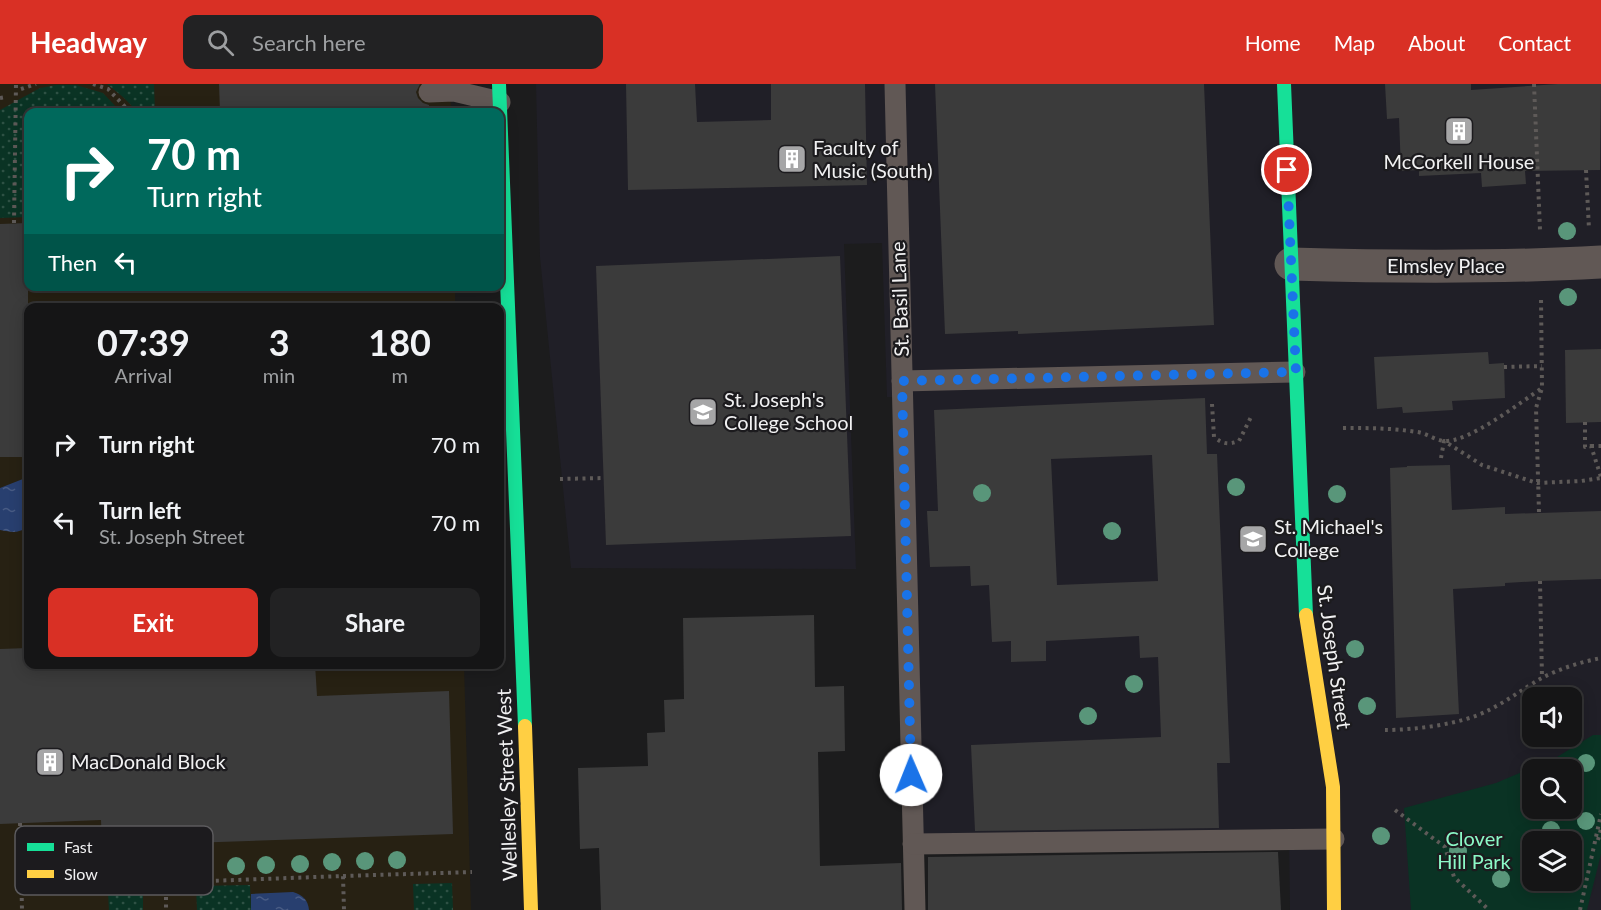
<!DOCTYPE html>
<style>
body{margin:0;font-family:Lato,sans-serif;background:#222223;color:#f1f3f6;height:100vh;display:flex;flex-direction:column;font-size:22px;white-space:nowrap}
*{box-sizing:border-box;margin:0}
p{font-size:20px;color:#9d9fa1}
.icon{flex:none;width:33px;height:33px;fill:none;stroke:currentColor;stroke-width:2;stroke-linecap:round;stroke-linejoin:round}
.map{position:relative;flex:1;overflow:hidden}
.side{position:absolute;left:24px;top:219px;width:480px;height:366px;display:flex;flex-direction:column;background:#151516;border-radius:12px;box-shadow:0 3px 15px #0003,0 0 0 2px #343435}
.side>*{flex:none}
.banner{position:absolute;left:24px;top:24px;width:480px;height:183px;border-radius:12px;box-shadow:0 3px 15px #0003,0 0 0 2px #343435;background:#00695c;color:#fff;overflow:hidden}
.tools{position:absolute;left:1522px;top:603px;display:grid;gap:12px}
.tools a{display:grid;place-items:center;width:60px;height:60px;border-radius:12px;background:#151516;box-shadow:0 3px 15px #0003,0 0 0 2px #343435;font-size:30px}
.pin{position:absolute;display:grid;place-items:center;width:51px;height:51px;color:#fff;margin:-26px;border:3px solid #fff;border-radius:50%;box-shadow:0 2px 6px #0007}
.me{position:absolute;width:66px;margin:-33px;rotate:359deg;stroke-linejoin:round;filter:drop-shadow(0 0 4px #0008)}
.turn{display:flex;align-items:center;gap:21px;height:126px;padding:0 24px;font-size:27px}
.turn .icon{width:78px;height:78px;stroke-width:2.5}
.turn b{display:block;font-size:42px;line-height:51px}
.then{display:flex;align-items:center;height:57px;padding:0 24px;background:#0003;gap:12px;font-size:22px}
.eta{display:flex;justify-content:space-evenly;align-items:center;height:102px;text-align:center}
.eta b{font-size:36px;font-weight:700;line-height:42px}
.cta{display:flex;gap:12px;margin-top:auto;padding:12px 24px}
.cta a{flex:1;height:69px;border-radius:12px;background:#d93025;color:#fff;font-size:24px;font-weight:700;line-height:69px;text-align:center}
.cta a+a{background:#222223;color:#f1f3f6}
ul{padding:0;list-style:none}
li{display:flex;align-items:center;gap:18px;height:78px;padding:0 24px}
li div{flex:1}
li b{display:block;font-size:22px}
li em{font-style:normal}
header{display:flex;align-items:center;gap:36px;box-sizing:border-box;height:84px;padding:0 30px;background:#d93025;color:#fff}
header strong{font-size:28px}
nav{display:flex;gap:33px;margin-inline-start:auto;font-size:21px}
.search{width:420px;height:54px;background:#222223;display:flex;align-items:center;gap:15px;box-sizing:border-box;padding:0 21px;border-radius:12px;color:#9d9fa1;font-size:22px}
.map>svg:first-child{display:block}
.commercial{fill:#272113}
.built{fill:#201f27;fill-rule:evenodd}
.grass{fill:url(#grass-dots)}
.park{fill:#0a3324;fill-rule:evenodd}
.water{fill:url(#water-ripples)}
.building{fill:#3b3b3b;fill-rule:evenodd}
.lines{fill:none;stroke-linecap:round;stroke-linejoin:round}
.path{stroke:#5e5a58;stroke-width:4;stroke-dasharray:3 4.5;stroke-linecap:butt}
.lane{stroke:#615855;stroke-width:21}
.street{stroke:#615855;stroke-width:33}
.fast{stroke:#16e098;stroke-width:14}
.slow{stroke:#ffcf43;stroke-width:14}
.path-bridge{stroke:#5e5a58;stroke-width:4;stroke-dasharray:3 4.5;stroke-linecap:butt}
.tree{fill:#59967a}
.route{stroke:#1a73e8;stroke-width:10;stroke-dasharray:0 18}
.labels{text-anchor:middle;stroke-width:4.5;stroke-linejoin:round;paint-order:stroke}
.poi-label{font-size:20px;fill:#f1f1f2;stroke:#1c1b1e;text-anchor:start}
.street-label{font-size:20px;fill:#f1f1f2;stroke:#1c1b1e}
.park-label{font-size:20px;fill:#8bf9c7;stroke:#1c1b1e}
.key{fill:#1c1b1e;stroke:#5c5b5e;stroke-width:1.5}
.key-label{font-size:16px;fill:#f1f1f2}
</style>
<header>
<strong>Headway</strong>
<div class="search"><svg class="icon" aria-label="search" viewBox="0 0 24 24"><circle cx="10" cy="10" r="6"/><path d="M15 15l6 6"/></svg>Search here</div>
<nav><a>Home</a><a>Map</a><a>About</a><a>Contact</a></nav>
</header>
<div class="map">
<svg width="1601" height="826" viewBox="0 0 1601 826">
<defs>
<pattern id="grass-dots" width="8" height="8" patternUnits="userSpaceOnUse" patternTransform="scale(1.5)"><rect width="8" height="8" fill="#0a3324"/><path d="M2 2h.1M6 6h.1" fill="none" stroke="#2e5144" stroke-width="1.8" stroke-linecap="round"/></pattern>
<pattern id="water-ripples" width="26" height="14" patternUnits="userSpaceOnUse" patternTransform="scale(1.5)"><rect width="26" height="14" fill="#283f6f"/><path d="M2 4q2-2 4 0t4 0M15 11q2-2 4 0t4 0" fill="none" stroke="#485b84"/></pattern>
</defs>
<rect width="100%" height="100%" fill="#1c1c1d"/>
<!-- commercial -->
<path class="commercial" d="M0,0h450l1,28h-423v174l427,1v20l-427,1v356l436,1 7,245h-471z"/>
<!-- built -->
<path class="built" d="M536,0h1065v826h-311l-1,-76 -376,10 -11,-447h-15l-5,-154 -38,1 12,325 -285,-1 -31,-311zM1533,614h39v38h-39zM1533,686h39v38h-39zM1533,758h39v38h-39z"/>
<!-- grass -->
<g class="grass">
<path d="M107,0h47l1,28h-17l-15,-15z"/>
<path d="M56,1h20l27,8 18,19h-93v105l-28,1v-108l40,-22z"/>
<path d="M452,799l1,27h-39l-1,-26z"/>
<path d="M250,801l1,25h-54l-1,-24z"/>
<path d="M143,808v18h-34l-1,-17z"/>
</g>
<!-- park -->
<path class="park" d="M1593,651h8v119l-14,56h-176l-7,-102 92,-25 61,-26zM1533,686h39v38h-39zM1533,758h39v38h-39z"/>
<!-- water -->
<g class="water">
<path d="M28,393v50c-12,7 -15,5 -28,3v-42z"/>
<path d="M293,808c10,3 15,8 16,18h-58v-16z"/>
</g>
<!-- building -->
<g class="building">
<path d="M219,0h201l-4,8 2,6 5,5 6,2v7h-209z"/>
<path d="M626,0h69l2,38 74,-2v-36h94l2,101 -239,5z"/>
<path d="M935,0h269l10,241 -196,9v-3l-73,3z"/>
<path d="M1385,0h86v6l87,-6h43l-1,86 -75,1 1,13 -44,3 -1,-14 -62,3v-6l-18,1 -2,-53 -12,1z"/>
<path d="M28,139v234h-28v-233z"/>
<path d="M840,172l11,280 -245,9 -10,-279z"/>
<path d="M1601,265v73l-35,1 -1,-73z"/>
<path d="M1488,268l1,12 15,-1 1,35 -53,3 1,9 -50,3 -1,-6 -25,2 -3,-52z"/>
<path d="M1205,314l2,56h10l13,309h-13l2,65 -244,3 -4,-86 190,-8 -3,-80 -18,1 -1,-22 -93,5v20l-35,1v-21l-19,1 -3,-57 -18,1 -1,-20 -40,1 -3,-56h11l-4,-101zM1152,371l6,126 -101,4 -6,-126z"/>
<path d="M1450,381l2,45 53,-3v7l96,-3v68l-61,2 -35,2v3l-52,3 6,125 -63,4 -6,-250 17,-1v-1z"/>
<path d="M814,531l1,72 29,-1 1,65 -27,1 2,114 81,-3 1,47h-301l-2,-62 -19,1 -2,-81 70,-2 -1,-33 18,-1 -1,-32 20,-1 -1,-81z"/>
<path d="M28,564v16h287l2,32 132,-5 4,143 -351,12 -1,-26 -101,4v-175z"/>
<path d="M1278,768l3,58h-353v-53z"/>
</g>
<g class="lines">
<!-- path -->
<g class="path">
<path d="M93,0l15,5 22,23"/>
<path d="M1534,0l6,146"/>
<path d="M21,5l15,-5"/>
<path d="M0,14l6,-1"/>
<path d="M1586,86l3,59"/>
<path d="M1504,283l38,-1"/>
<path d="M1212,320l2,33c9,7 14,8 25,4l13,-26"/>
<path d="M1585,338v25l6,-1 10,31"/>
<path d="M1343,344c25,0 49,0 74,4 9,1 18,8 27,9 24,2 77,-39 98,-53"/>
<path d="M1591,362h10"/>
<path d="M1441,374l3,-17 38,24 55,18 44,-2 20,-3"/>
<path d="M560,395l44,-1"/>
<path d="M1539,428l-3,-104 6,-20 -1,-90"/>
<path d="M1540,497l2,97"/>
<path d="M1385,646c30,0 78,-6 104,-20 18,-9 34,-21 51,-31 18,-10 41,-17 61,-21"/>
<path d="M1395,726l50,37 9,30 35,33"/>
<path d="M20,739l2,87"/>
<path d="M1598,756l3,-11"/>
<path d="M343,792l129,-4"/>
<path d="M166,798v28"/>
<path d="M21,804l322,-12 1,34"/>
<path d="M1580,826l21,-96"/>
</g>
<!-- lane -->
<g class="lane">
<path d="M895,0l20,826"/>
<path d="M429,8l25,-1 46,11"/>
<path d="M902,297l393,-9"/>
<path d="M913,760l421,-5"/>
</g>
<!-- street -->
<path class="street" d="M1291,180c103,3 207,4 310,-2"/>
<!-- fast -->
<g class="fast">
<path d="M499,0l26,642"/>
<path d="M1284,0l22,531"/>
</g>
<!-- slow -->
<g class="slow">
<path d="M1306,531l27,172 1,123"/>
<path d="M525,642l6,184"/>
</g>
<!-- path-bridge -->
<path class="path-bridge" d="M14,139l2,-139"/>
</g>
<!-- trees -->
<g class="tree">
<circle cx="1567" cy="147" r="9"/>
<circle cx="1568" cy="213" r="9"/>
<circle cx="1236" cy="403" r="9"/>
<circle cx="982" cy="409" r="9"/>
<circle cx="1337" cy="410" r="9"/>
<circle cx="1112" cy="447" r="9"/>
<circle cx="1355" cy="565" r="9"/>
<circle cx="1134" cy="600" r="9"/>
<circle cx="1367" cy="622" r="9"/>
<circle cx="1088" cy="632" r="9"/>
<circle cx="1586" cy="679" r="9"/>
<circle cx="1586" cy="737" r="9"/>
<circle cx="1551" cy="746" r="9"/>
<circle cx="1381" cy="752" r="9"/>
<circle cx="1458" cy="767" r="9"/>
<circle cx="397" cy="776" r="9"/>
<circle cx="365" cy="777" r="9"/>
<circle cx="332" cy="778" r="9"/>
<circle cx="300" cy="780" r="9"/>
<circle cx="266" cy="781" r="9"/>
<circle cx="236" cy="782" r="9"/>
<circle cx="1501" cy="795" r="9"/>
</g>
<g class="lines">
<!-- route -->
<path class="route" d="M911,691l-9,-394 394,-9 -9,-202"/>
</g>
<!-- icons -->
<defs>
<g id="building-square" transform="scale(1.5)"><rect x="-9" y="-9" width="18" height="18" rx="4" fill="#a6a6a7" stroke="#1c1b1e"/><path d="M-4-6H4V6H1V3H-1V6H-4ZM-2.5-4.3h1.7v1.8h-1.7ZM.8-4.3h1.7v1.8H.8ZM-2.5-1h1.7V.8h-1.7ZM.8-1h1.7V.8H.8Z" fill="#fff"/></g>
<g id="school-square" transform="scale(1.5)"><rect x="-9" y="-9" width="18" height="18" rx="4" fill="#a6a6a7" stroke="#1c1b1e"/><path d="M0-5L7-2L0 1L-7-2ZM-4 1L0 2.5L4 1V4Q0 6-4 4Z" fill="#fff"/></g>
<g id="university-square" transform="scale(1.5)"><rect x="-9" y="-9" width="18" height="18" rx="4" fill="#a6a6a7" stroke="#1c1b1e"/><path d="M0-5L7-2L0 1L-7-2ZM-4 1L0 2.5L4 1V4Q0 6-4 4Z" fill="#fff"/></g>
</defs>
<g fill-rule="evenodd">
<use href="#building-square" x="1459" y="47"/>
<use href="#building-square" x="792" y="75"/>
<use href="#school-square" x="703" y="328"/>
<use href="#university-square" x="1253" y="455"/>
<use href="#building-square" x="50" y="678"/>
</g>
<g class="labels">
<!-- poi labels -->
<g class="poi-label">
<text x="813" y="71">Faculty of<tspan x="813" dy="23">Music (South)</tspan></text>
<text x="1459" y="85" text-anchor="middle">McCorkell House</text>
<text x="724" y="323">St. Joseph's<tspan x="724" dy="23">College School</tspan></text>
<text x="1274" y="450">St. Michael's<tspan x="1274" dy="23">College</tspan></text>
<text x="71" y="685">MacDonald Block</text>
</g>
<!-- street labels -->
<g class="street-label">
<text x="1446" y="189">Elmsley Place</text>
<text transform="translate(900 215) rotate(-92)" y="7">St. Basil Lane</text>
<text transform="translate(1334 573) rotate(82)" y="7">St. Joseph Street</text>
<text transform="translate(507 701) rotate(-92)" y="7">Wellesley Street West</text>
</g>
<!-- park labels -->
<g class="park-label">
<text x="1474" y="762">Clover<tspan x="1474" dy="23">Hill Park</tspan></text>
</g>
</g>
<!-- legend -->
<rect x="15" y="742" width="198" height="69" rx="9" class="key"/>
<rect x="27" y="759" width="27" height="8" fill="#16e098"/>
<rect x="27" y="786" width="27" height="8" fill="#ffcf43"/>
<g class="key-label">
<text x="64" y="769">Fast</text>
<text x="64" y="796">Slow</text>
</g>
</svg>
<div class="tools">
<a><svg class="icon" aria-label="sound" viewBox="0 0 24 24"><path d="M4 9h4l5-4v14l-5-4H4zM17 9q2 3 0 6"/></svg></a>
<a><svg class="icon" aria-label="search" viewBox="0 0 24 24"><circle cx="10" cy="10" r="6"/><path d="M15 15l6 6"/></svg></a>
<a><svg class="icon" aria-label="layers" viewBox="0 0 24 24"><path d="M12 4l9 5-9 5-9-5zM3 14l9 5 9-5"/></svg></a>
</div>
<div class="pin" style="left:1287px;top:86px;background:#d93025"><svg class="icon" aria-label="arrive" viewBox="0 0 24 24"><path d="M6 21V4h12l-3 4 3 4H6"/></svg></div>
<svg class="me" style="left:911px;top:691px" viewBox="-20 -20 40 40"><circle r="19" fill="#fff"/><path d="M0-13L10 11 0 6-10 11z" fill="#1a73e8"/></svg>
<div class="banner">
<div class="turn"><svg class="icon" aria-label="right" viewBox="0 0 24 24"><path d="M7 20v-9h11M14 6l5 5-5 5"/></svg><div><b>70 m</b>Turn right</div></div>
<div class="then">Then<svg class="icon" aria-label="left" viewBox="0 0 24 24"><path d="M17 20v-9H6M10 6l-5 5 5 5"/></svg></div>
</div>
<section class="side">
<div class="eta">
<div><b>07:39</b><p>Arrival</p></div>
<div><b>3</b><p>min</p></div>
<div><b>180</b><p>m</p></div>
</div>
<ul>
<li><svg class="icon" aria-label="right" viewBox="0 0 24 24"><path d="M7 20v-9h11M14 6l5 5-5 5"/></svg><div><b>Turn right</b></div><em>70 m</em></li>
<li><svg class="icon" aria-label="left" viewBox="0 0 24 24"><path d="M17 20v-9H6M10 6l-5 5 5 5"/></svg><div><b>Turn left</b><p>St. Joseph Street</p></div><em>70 m</em></li>
</ul>
<div class="cta"><a>Exit</a><a>Share</a></div>
</section>
</div>
